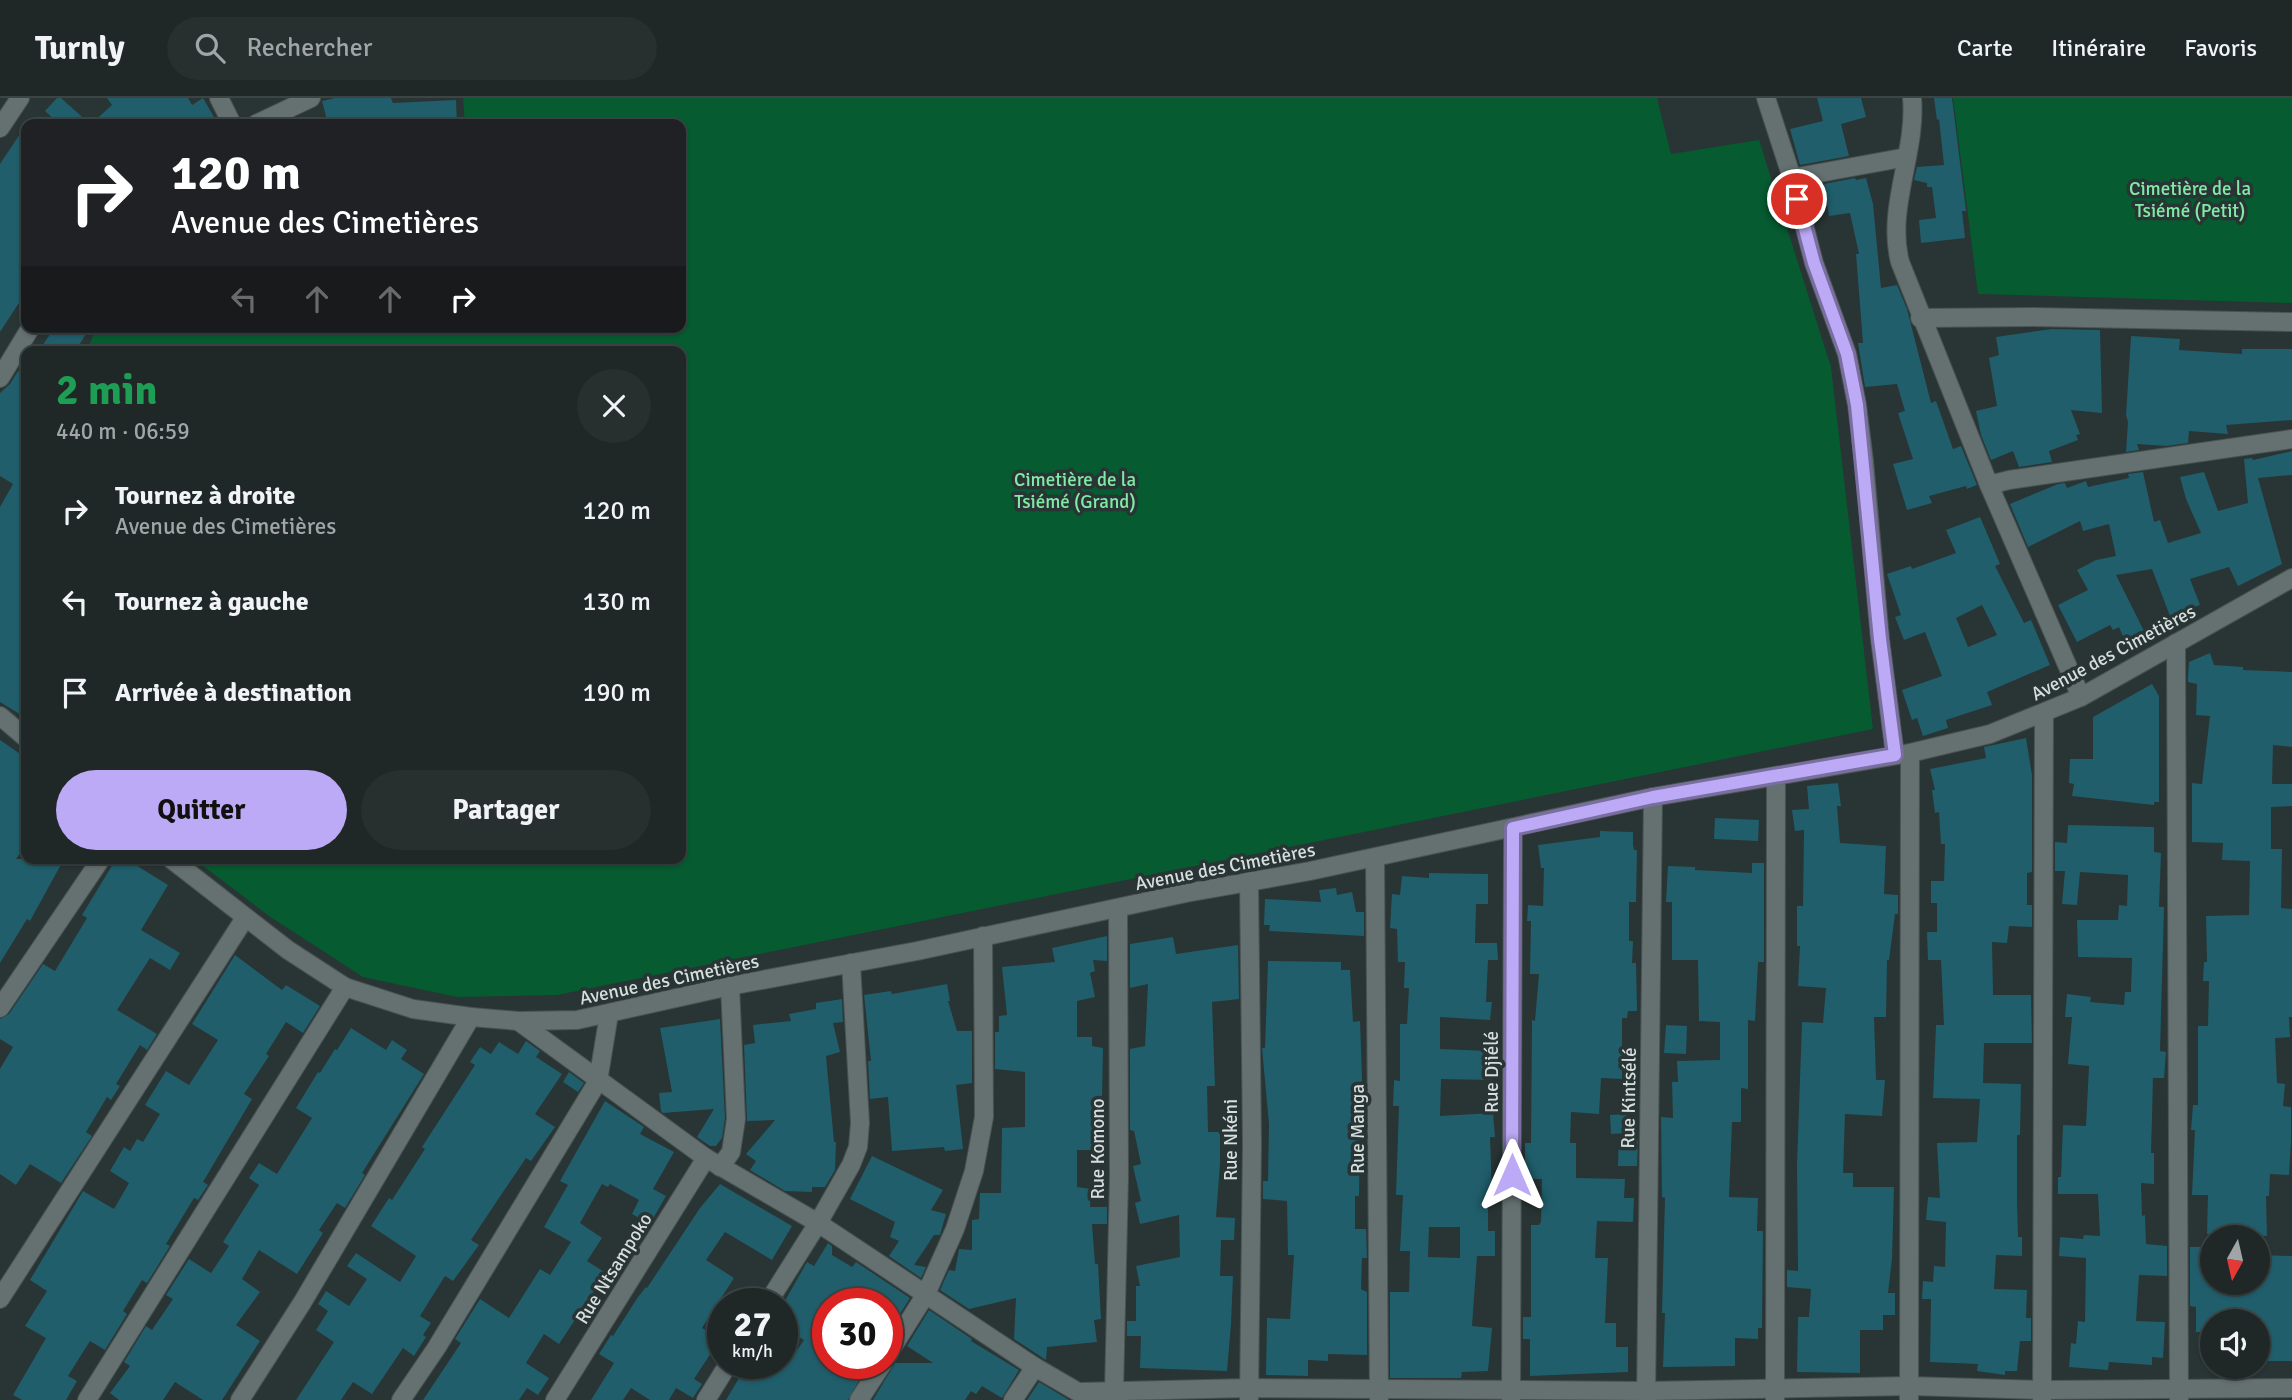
<!DOCTYPE html>
<html lang="fr">
<meta charset="utf-8">
<style>
body{margin:0;font-family:Signika,sans-serif;background:#272f2f;color:#f1f3f6;height:100vh;display:flex;flex-direction:column;font-size:26px;white-space:nowrap}
*{box-sizing:border-box;margin:0}
p{font-size:23px;color:#a1a5a7}
.icon{flex:none;width:38px;height:38px;fill:none;stroke:currentColor;stroke-width:2;stroke-linecap:round;stroke-linejoin:round}
.map{position:relative;flex:1;overflow:hidden}
.sheet{position:absolute;left:21px;top:248px;width:665px;height:518px;display:flex;flex-direction:column;background:#1f2727;border-radius:14px;box-shadow:0 2px 5px #0004,0 0 0 2px #3c4444}
.sheet>*{flex:none}
.guide{position:absolute;left:21px;top:21px;width:665px;height:214px;border-radius:14px;box-shadow:0 2px 5px #0004,0 0 0 2px #3c4444;background:#202124;color:#fff;overflow:hidden}
.needle{width:46px;rotate:188deg}
.tools{position:absolute;left:2200px;top:1127px;display:grid;gap:14px}
.tools a{display:grid;place-items:center;width:70px;height:70px;border-radius:50%;background:#1f2727;box-shadow:0 2px 5px #0004,0 0 0 2px #3c4444;font-size:35px}
.speed{position:absolute;left:707px;top:1190px;display:flex;gap:14px;font-size:35px;font-weight:700;text-align:center}
.speed>*{display:grid;place-content:center;width:91px;height:91px;border-radius:50%;background:#1f2727;box-shadow:0 2px 5px #0004,0 0 0 2px #3c4444;line-height:1}
.speed small{font-size:18px;font-weight:400}
.speed .limit{border:10px solid #d22;background:#fff;color:#111}
.pin{position:absolute;display:grid;place-items:center;width:60px;height:60px;color:#fff;margin:-30px;border:4px solid #fff;border-radius:50%;box-shadow:0 2px 7px #0007}
.me{position:absolute;width:77px;margin:-38px;rotate:0deg;stroke-linejoin:round;filter:drop-shadow(0 0 5px #0008)}
.turn{display:flex;align-items:center;gap:24px;height:147px;padding:0 35px;font-size:32px}
.turn .icon{width:91px;height:91px;stroke-width:2.5}
.turn b{display:block;font-size:49px;line-height:60px}
.lanes{display:flex;align-items:center;height:66px;padding:0 35px;background:#0003;justify-content:center;gap:35px;direction:ltr}
.lanes .off{opacity:.35}
.round{display:grid;place-items:center;flex:none;width:74px;height:74px;border-radius:37px;background:#272f2f}
.headline{display:flex;align-items:center;justify-content:space-between;height:119px;padding:0 35px}
h1{font-size:42px;font-weight:800;line-height:52px;color:#1e9e55}
.button{display:flex;gap:14px;margin-top:auto;padding:14px 35px}
.button a{flex:1;height:80px;border-radius:42px;background:#bcaaf6;color:#111;font-size:28px;font-weight:800;line-height:80px;text-align:center}
.button a+a{background:#272f2f;color:#f1f3f6}
ul{padding:0;list-style:none}
li{display:flex;align-items:center;gap:21px;height:91px;padding:0 35px}
li div{flex:1}
li b{display:block;font-size:26px}
li em{font-style:normal}
header{display:flex;align-items:center;gap:42px;box-sizing:border-box;height:98px;padding:0 35px;background:#1f2727;border-bottom:2px solid #3c4444}
header strong{font-size:33px}
nav{display:flex;gap:38px;margin-inline-start:auto;font-size:24px}
.search{width:490px;height:63px;background:#272f2f;display:flex;align-items:center;gap:18px;box-sizing:border-box;padding:0 24px;border-radius:38px;color:#a1a5a7;font-size:26px}
.map>svg:first-child{display:block}
.green{fill:#065b31}
.building{fill:#205e6b;fill-rule:evenodd}
.lines{fill:none;stroke-linecap:round;stroke-linejoin:round}
.minor-casing{stroke:#485252;stroke-width:20}
.minor{stroke:#647170;stroke-width:18}
.route-casing{stroke:#7a6ea0;stroke-width:18}
.route{stroke:#bcaaf6;stroke-width:12}
.labels{text-anchor:middle;stroke-width:7;stroke-linejoin:round;paint-order:stroke}
.park-label{font-size:19px;fill:#81eba6;stroke:#293434}
.street-label{font-size:19px;fill:#d6dddd;stroke:#293434}
</style>
<header>
<strong>Turnly</strong>
<div class="search"><svg class="icon" aria-label="search" viewBox="0 0 24 24"><circle cx="10" cy="10" r="6"/><path d="M15 15l6 6"/></svg>Rechercher</div>
<nav><a>Carte</a><a>Itinéraire</a><a>Favoris</a></nav>
</header>
<div class="map">
<svg width="2292" height="1302" viewBox="0 0 2292 1302">
<rect width="100%" height="100%" fill="#293434"/>
<!-- green -->
<g class="green">
<path d="M463,0h1194l14,56 88,-14 72,227 42,362 -1316,266 -100,2 -94,-20 -94,-61 -75,-57h487v-507h-595l11,-25h584v-203h-216z"/>
<path d="M1953,0h339v205l-314,-9z"/>
</g>
<!-- building -->
<g class="building">
<path d="M57,0h4l29,26h-31l-14,-13z"/>
<path d="M107,0h81l4,7 11,-7 15,26h-127l21,-19z"/>
<path d="M335,0h56l2,5 63,-3 1,24h-129l-6,-23z"/>
<path d="M1817,0h44l5,19 -25,7 8,32 -49,9 -10,-36 33,-8z"/>
<path d="M1934,0h18l14,113h-4l3,27 -44,5 -2,-23 17,-2 -4,-31h-5v-4l-13,-3 3,-13 27,-2 -5,-46 -2,1z"/>
<path d="M26,27v167l-26,40v-168z"/>
<path d="M1855,80l1,2 10,-2 7,26 8,84 16,-3 10,24 24,94 5,-2 17,48 8,-3 16,39 -10,4 -1,-3 -37,10 3,7 -25,7 -14,-46 20,-5 -15,-46 7,-2 -8,-27 -32,3 -7,-44h5l-7,-89h3l-9,-41 -21,3 -5,-32z"/>
<path d="M55,229h35l-15,25h-37z"/>
<path d="M2052,231l48,1 2,83 -31,-3 9,24 -4,1 2,5 -29,11 3,11 -33,5 -6,-16 -22,9 -10,-25 -5,-24 21,-5 -8,-48 10,-3 -3,-18z"/>
<path d="M2131,238l49,3 -1,11 63,4v-5h50v71l-66,5 2,9 -39,-3 -1,12 -22,3 -29,-2 2,6 -13,2 2,-30 -2,-7z"/>
<path d="M18,273l8,4v159l-6,12 6,3v169l-26,-16v-195l13,-23 -13,-8v-83l10,-9z"/>
<path d="M2292,353v24l-34,3 24,86 -44,22 -9,-19 -39,12 10,26 -30,11 -18,-47 -36,6 28,56 -19,10 -6,-14 -6,3 -3,-5 -33,17 -19,-37 30,-15 -11,-20 19,-10 20,-4 -7,-32 -26,7 -3,-10 -52,26 -18,-43 48,-20 7,-1 2,5 19,-7 2,6 41,-9 -1,-4 15,-2 11,50 6,-2 8,23 33,-10 -15,-34 -6,-22 24,-5 14,39 30,-8 -4,-44 8,-1 1,2z"/>
<path d="M1980,419l20,47 -5,2 29,57 7,-3 19,45 -63,27 5,13 -46,15 2,8 -25,8 -6,-18 -5,2 -10,-30 40,-14 -17,-44 -21,8 -9,-23 6,-2 -14,-41 24,-8 1,3 44,-16 -10,-23zM1982,507l15,30 -29,12 -12,-29z"/>
<path d="M2210,555l4,12 29,2v3l49,2v75l-19,-2 -1,39h20v22l-21,1v42h11l-1,59 11,1v108h-3l1,20 -15,1 2,45 8,1 -2,22 8,1v33l-2,35 -19,-1 -1,22h-3l1,40 -60,-2 1,-39h-16l3,-65h-4l2,-25h5v-79h10l1,-45h-6l1,-19h3l-1,-46 43,-1 1,-54 -28,-1 1,-17 -31,-1v-59l10,1 8,-68 -14,-1 1,-31 -9,-2v-6l1,-14z"/>
<path d="M2152,586l7,12v106h-5v3l-82,-9 2,-12 -5,-1 1,-24h23v-42z"/>
<path d="M2026,640l6,37v97l-5,1v32h5v22l-23,-1 -2,17 -15,-1 1,53h38l1,48h-48l-1,40 38,1 -1,51h-3v66l1,36h4v19l-26,-1 -2,34 33,1 -1,28h5v23h-11l-3,30h-12v4l-28,-4 1,-7 -48,-2 1,-63h-9l1,-18 10,1 1,-16 11,1 1,-45 -20,-2 2,-23 12,1 -3,-55 40,-1 3,-43 -47,-1 3,-73h8l-3,-65h-13l-1,-28h10v-29h-6v-22h13l1,-37h-4l-2,-32 -4,1 -3,-23h3l-5,-21 56,-11 -2,-11z"/>
<path d="M0,642l26,18v77l-6,10 4,3 -8,11h48l-34,62 -3,-2 -27,44z"/>
<path d="M1838,685l3,23h-4l3,37 46,3 -2,48 14,1v19h-3l-6,46h-2l-1,57h-12l2,63h9l-3,36 -37,-2 -2,59h10v14h41l-2,72 -4,34h7v22h-12v15h-23v43l-63,-1 1,-55h11l2,-28 -24,-2v-17l11,1 -1,-106 5,-143 21,1 3,-35 -28,-2 2,-40h-3v-40h6l1,-76 -9,1 -3,-21 17,-1 -2,-23z"/>
<path d="M1715,720l44,2 -1,21 -44,-2z"/>
<path d="M2068,727l86,2v25l7,1 -2,54h5l-4,144 6,1 -2,26h-11l-2,75h3v31l-13,-1 1,33 3,-1 1,29 21,2v30l-28,-1 -3,46 29,1 -2,36 -11,-1v8l-43,-3 -1,8 -39,-3 2,-24 5,1 2,-23 7,1 1,-64 -27,-2 1,-19 23,2 1,-4 16,1 -2,-42h-40v-17h3l2,-52 23,1 3,-60 -21,-2 4,-47h-7l2,-23 24,3 -1,5 34,3 1,-13h6l1,-34 -54,-1 -1,-37h41l1,-15 8,1 1,-31 -48,-3 -3,33 -15,-1 3,-33h-10v-29l12,1z"/>
<path d="M1600,733l33,1v13l1,5h3l-1,52h-7v39h4l-1,22h4l1,48h-9l-1,7h-5v61l-21,-1 -2,36 -28,-2 -1,31h6v35l49,1 -1,19h10l-1,24 -36,-1 -2,37h13l-3,65h11v24h12v25l-98,4v-37h-7v-22h8v-92h8l2,-3 1,-43h-17v-36h6l1,-123 3,1 4,-47h-9l1,-53h-4l1,-16 15,1 1,-38h-3l-3,-23 62,-8z"/>
<path d="M116,761h10l42,26 -27,45 39,23 -10,17 -20,-12 -33,52 40,24 -10,16 -7,-5 -24,39 4,2 -9,14 -4,-3 -21,35 6,4 -31,47 -31,-19 -14,21 -16,-11v-105l13,-22 -13,-8v-20l9,-5 34,-50 12,7 32,-53 -5,-3z"/>
<path d="M1752,765h12v99h-6l-3,59 -7,-1v69l-7,-1v34h-9l-3,75 29,1 -1,33h6l-1,97h-4v11l-23,-1v28l-72,1 2,-54h-3l3,-115 -3,-1 -1,-80 12,1 -1,-36h6l-1,-21 43,-1v-38l-21,-1 -1,-61h-26v-58h-6l2,-36 27,1v3l57,3z"/>
<path d="M1429,775l59,1v30h-12l-1,39h22l1,17h-10l-2,42h6l-2,18 -50,-3v32l48,2v11h5v18l-52,-1 -1,37 53,-3 2,24h-5l2,58 -4,1v35h7v25h-18l-5,70 20,2 -4,43 -26,1 -1,6h-71v-86h19l1,-41h-10l3,-56h-7l3,-89h-6l1,-26 6,1v-57h7l2,-36h-5l1,-26h-7l-1,-33 -7,-1 2,-34 8,1 2,-19 27,2zM1429,1129h31v31l-32,-1z"/>
<path d="M1336,790l1,7 15,-3 4,20h8v24l-95,-5 1,-6h-6l1,-26 56,3 -2,-12z"/>
<path d="M1107,838v25l-14,-1 2,11 -5,2 5,24 -18,4v36h15v9l11,2 -2,102h-24v37l14,2 -1,18h17v17h-15l3,40h3l3,55 -7,1 3,22 -50,5 -1,13 -32,-21 2,-41 -47,11 -29,-19 9,-20 6,1 4,-22 13,1v-30l7,-1 1,-26h21l1,-65 23,-1v-55l-30,-3v-37h4v-16l8,-1 -5,-48 53,-5 -3,-14z"/>
<path d="M1173,839l3,17 62,-9 1,54 -27,3 3,84h-8l1,46h12v32l-4,53 19,1 -1,22h-13l-1,36h13l-2,48 -4,47 -87,-3 1,-32h-14v-15h9v-35h4l-4,-20 44,-9 -1,-42 -39,9 -5,-21 6,-2 -8,-35 8,-2 -7,-33 -4,-1v-81l15,-3 3,-62 -18,4v-44z"/>
<path d="M235,857l47,35 4,-5 34,21 -17,27 -17,-11 -20,32 3,2 -25,38 8,5 -49,83 5,3 -10,15 -4,-2 -28,46 4,2 -23,37 -5,-3 -19,31 4,3 -22,36 -15,-9 -22,35 9,5 -11,19h-44l-9,-5 33,-57 -21,-12 22,-35 -17,-11 53,-89 31,18 15,-26 -19,-12 14,-24 6,4 7,-12 6,3 17,-28 -15,-9 21,-34 23,14 29,-45 -26,-16z"/>
<path d="M1268,863l73,1v8h9l3,52 7,-1 4,113h-4l-1,62h-4v33h11l1,29h-5l-1,31 6,3v63l-39,-1v7l-20,-1v16l-42,-1 1,-57 23,1 4,-64h-6l-1,-54 -24,-2v-18h5l1,-57 -7,-76h3z"/>
<path d="M947,886l3,17h-2l9,30h15v52l-16,2 7,64 -18,2 -1,-4 -52,4 -4,-54 -18,2 -2,-38h3l-7,-66 27,-4 1,3z"/>
<path d="M842,901l1,23 -10,1 7,29 -14,4 8,86h2l-1,28 -10,17h-13v5l-27,-1 -35,-21 6,-9 -10,-7 29,-34 -28,1 -3,-76 11,-2 -2,-18 38,-4 -2,-7 27,-5v-6z"/>
<path d="M720,921l5,99 -3,20 -6,8h-6l-13,-9 17,-28 -51,4 -2,-2 -2,-18 13,-1 -12,-64z"/>
<path d="M1666,927l21,1 -1,28 -22,-1z"/>
<path d="M351,930l35,22 6,-10 15,10 -6,9 23,15 -62,99 3,2 -20,33 -8,-5 -18,27 4,3 -26,41 -38,-24 -17,29 18,13 -24,33 24,16 -38,59h-19l-28,-18 -12,18h-44l-9,-7 20,-27 -6,-4 22,-36 6,4 21,-31 -7,-4 23,-36 22,14 18,-27 -6,-4 36,-57 -10,-7 10,-15 18,11 35,-56 -16,-10 22,-36 2,1 15,-24 2,1z"/>
<path d="M526,943l14,10 -4,6 26,17 -27,40 20,13 -24,34 -5,-3 -27,40 -28,42 8,5 -26,36 -8,-5 -25,40 11,7 -8,12 3,2 -12,19 -11,-8 -31,46 -19,-12 -12,18h-45l38,-58 -18,-12 12,-19 -10,-7 8,-13 23,15 18,-27 -20,-13 9,-13 44,29 16,-26 -45,-30 18,-28 3,2 33,-51 -3,-2 53,-82 -5,-3 10,-15 11,7 8,-12 19,12z"/>
<path d="M569,974l15,11 -6,9 -15,-10z"/>
<path d="M605,1003l39,26 -4,7 34,18 -21,37 13,7 -16,28 -18,-10 7,-14 -29,-16 -2,3 -6,-3 -22,39 22,15 -15,23 19,12 -47,71 -15,-10 -18,29 23,15 -11,17 -11,-7 -8,12h-96l38,-57 -6,-4 25,-40 29,19 31,-49 10,6 21,-33 -27,-15 24,-42 -8,-4z"/>
<path d="M1627,1016l1,19 -17,1 -1,-19z"/>
<path d="M1619,1039l19,1 -1,28h-19z"/>
<path d="M872,1058l71,34 -12,20 15,4 -6,21h-6l-20,30 12,2 -5,11 -32,-22 10,-15 -9,-4 5,-15 -45,-23z"/>
<path d="M720,1086l72,42 -20,34 -47,-28 -19,28 28,18 -32,50 18,11 -26,40 8,5 -9,14 -17,-10 -7,12h-19l-19,-12 -8,12h-32l23,-37 -15,-9 12,-19 2,1 25,-39 8,-10 1,1 53,-80z"/>
<path d="M828,1145l4,3v9l20,12 4,-5 54,36 -22,35 -1,-29h-59v59h41l-21,37h-122l22,-37h40l16,-23 -22,-13v-21l25,-44 7,4z"/>
<path d="M2190,1149h22v36h46v-28l34,1v105h-34v-40h-46v11h-16v-25l-6,-1z"/>
<path d="M929,1212l43,29 -1,2 48,29 -17,28 -20,-12 -6,8 -5,-3 -6,9h-92l22,-37h38l-26,-17z"/>
<path d="M1039,1284l30,18h-42z"/>
</g>
<g class="lines">
<!-- minor casing -->
<g class="minor-casing">
<g id="minor">
<path d="M219,0l13,26"/>
<path d="M1766,0l26,80 22,85 33,91 10,51 7,56 16,178 15,116"/>
<path d="M1912,0c5,54 -26,110 -12,164l89,223 92,212"/>
<path d="M256,26l55,-26"/>
<path d="M0,30l20,-30"/>
<path d="M1792,80l115,-21"/>
<path d="M1920,220l113,-1 259,5"/>
<path d="M0,280l31,-51"/>
<path d="M1989,387l20,-5 283,-41"/>
<path d="M2176,545l3,757"/>
<path d="M0,618l26,22"/>
<path d="M1375,760l4,542"/>
<path d="M171,761l117,91 57,37 68,22 58,8 47,4 59,-1 153,-34 187,-35 269,-58 124,-22 343,-74 257,-44 80,-19 91,-37 211,-119"/>
<path d="M0,910l101,-149"/>
<path d="M518,923l188,137 112,65 217,144 55,32"/>
<path d="M720,1069l11,-15 5,-33 -6,-133"/>
<path d="M0,1201l245,-381"/>
<path d="M767,1206l51,-81 33,-58 7,-18 2,-24 -9,-160"/>
<path d="M887,1258l39,-62 29,-65 19,-58 10,-54 -1,-181"/>
<path d="M1114,1293l5,-213 -1,-270"/>
<path d="M1080,1294l169,-4 397,3 264,-5 132,4 250,-2"/>
<path d="M1249,1300l3,-254 -3,-263"/>
<path d="M1511,1301l2,-571"/>
<path d="M87,1302l258,-413"/>
<path d="M240,1302l62,-97 169,-286"/>
<path d="M401,1302l36,-53 161,-266 11,-67"/>
<path d="M555,1302l151,-242"/>
<path d="M706,1302l23,-37"/>
<path d="M859,1302l24,-37"/>
<path d="M1013,1302l22,-33"/>
<path d="M1646,1302l7,-603"/>
<path d="M1775,1302l1,-624"/>
<path d="M1909,1302l1,-647"/>
<path d="M2042,1302l2,-687"/>
</g>
</g>
<!-- minor -->
<use href="#minor" class="minor"/>
</g>
<g class="lines">
<!-- route casing -->
<g class="route-casing">
<path id="route" d="M1512,1077l1,-347 140,-31 242,-42 -15,-116 -23,-234 -10,-51 -33,-91 -17,-64"/>
</g>
<!-- route -->
<use href="#route" class="route"/>
</g>
<g class="labels">
<!-- park labels -->
<g class="park-label">
<text x="2190" y="97">Cimetière de la<tspan x="2190" dy="22">Tsiémé (Petit)</tspan></text>
<text x="1075" y="388">Cimetière de la<tspan x="1075" dy="22">Tsiémé (Grand)</tspan></text>
</g>
<!-- street labels -->
<g class="street-label">
<text transform="translate(2113 554) rotate(-28)" y="7">Avenue des Cimetières</text>
<text transform="translate(1225 768) rotate(-11)" y="7">Avenue des Cimetières</text>
<text transform="translate(669 881) rotate(-12)" y="7">Avenue des Cimetières</text>
<text transform="translate(1491 974) rotate(-90)" y="7">Rue Djiélé</text>
<text transform="translate(1628 1000) rotate(-89)" y="7">Rue Kintsélé</text>
<text transform="translate(1357 1031) rotate(-90)" y="7">Rue Manga</text>
<text transform="translate(1230 1042) rotate(-90)" y="7">Rue Nkéni</text>
<text transform="translate(1097 1051) rotate(-90)" y="7">Rue Komono</text>
<text transform="translate(613 1170) rotate(-58)" y="7">Rue Ntsampoko</text>
</g>
</g>
</svg>
<div class="tools">
<a><svg class="needle" viewBox="-14 -14 28 28"><path d="M0-13l5 13h-10z" fill="#e53935"/><path d="M0 13l5-13h-10z" fill="#a1a5a7"/></svg></a>
<a><svg class="icon" aria-label="sound" viewBox="0 0 24 24"><path d="M4 9h4l5-4v14l-5-4H4zM17 9q2 3 0 6"/></svg></a>
</div>
<div class="speed"><div>27<small>km/h</small></div><div class="limit">30</div></div>
<div class="pin" style="left:1797px;top:101px;background:#d93025"><svg class="icon" aria-label="arrive" viewBox="0 0 24 24"><path d="M6 21V4h12l-3 4 3 4H6"/></svg></div>
<svg class="me" style="left:1512px;top:1077px" viewBox="-20 -20 40 40"><path d="M0-17L14 15 0 8-14 15z" fill="#bcaaf6" stroke="#fff" stroke-width="4"/></svg>
<div class="guide">
<div class="turn"><svg class="icon" aria-label="right" viewBox="0 0 24 24"><path d="M7 20v-9h11M14 6l5 5-5 5"/></svg><div><b>120 m</b>Avenue des Cimetières</div></div>
<div class="lanes"><svg class="icon off" aria-label="left" viewBox="0 0 24 24"><path d="M17 20v-9H6M10 6l-5 5 5 5"/></svg><svg class="icon off" aria-label="ahead" viewBox="0 0 24 24"><path d="M12 20V5M6 11l6-6 6 6"/></svg><svg class="icon off" aria-label="ahead" viewBox="0 0 24 24"><path d="M12 20V5M6 11l6-6 6 6"/></svg><svg class="icon" aria-label="right" viewBox="0 0 24 24"><path d="M7 20v-9h11M14 6l5 5-5 5"/></svg></div>
</div>
<section class="sheet">
<div class="headline"><div><h1>2 min</h1><p>440 m · 06:59</p></div><a class="round"><svg class="icon" aria-label="close" viewBox="0 0 24 24"><path d="M6 6l12 12M18 6L6 18"/></svg></a></div>
<ul>
<li><svg class="icon" aria-label="right" viewBox="0 0 24 24"><path d="M7 20v-9h11M14 6l5 5-5 5"/></svg><div><b>Tournez à droite</b><p>Avenue des Cimetières</p></div><em>120 m</em></li>
<li><svg class="icon" aria-label="left" viewBox="0 0 24 24"><path d="M17 20v-9H6M10 6l-5 5 5 5"/></svg><div><b>Tournez à gauche</b></div><em>130 m</em></li>
<li><svg class="icon" aria-label="arrive" viewBox="0 0 24 24"><path d="M6 21V4h12l-3 4 3 4H6"/></svg><div><b>Arrivée à destination</b></div><em>190 m</em></li>
</ul>
<div class="button"><a>Quitter</a><a>Partager</a></div>
</section>
</div>
